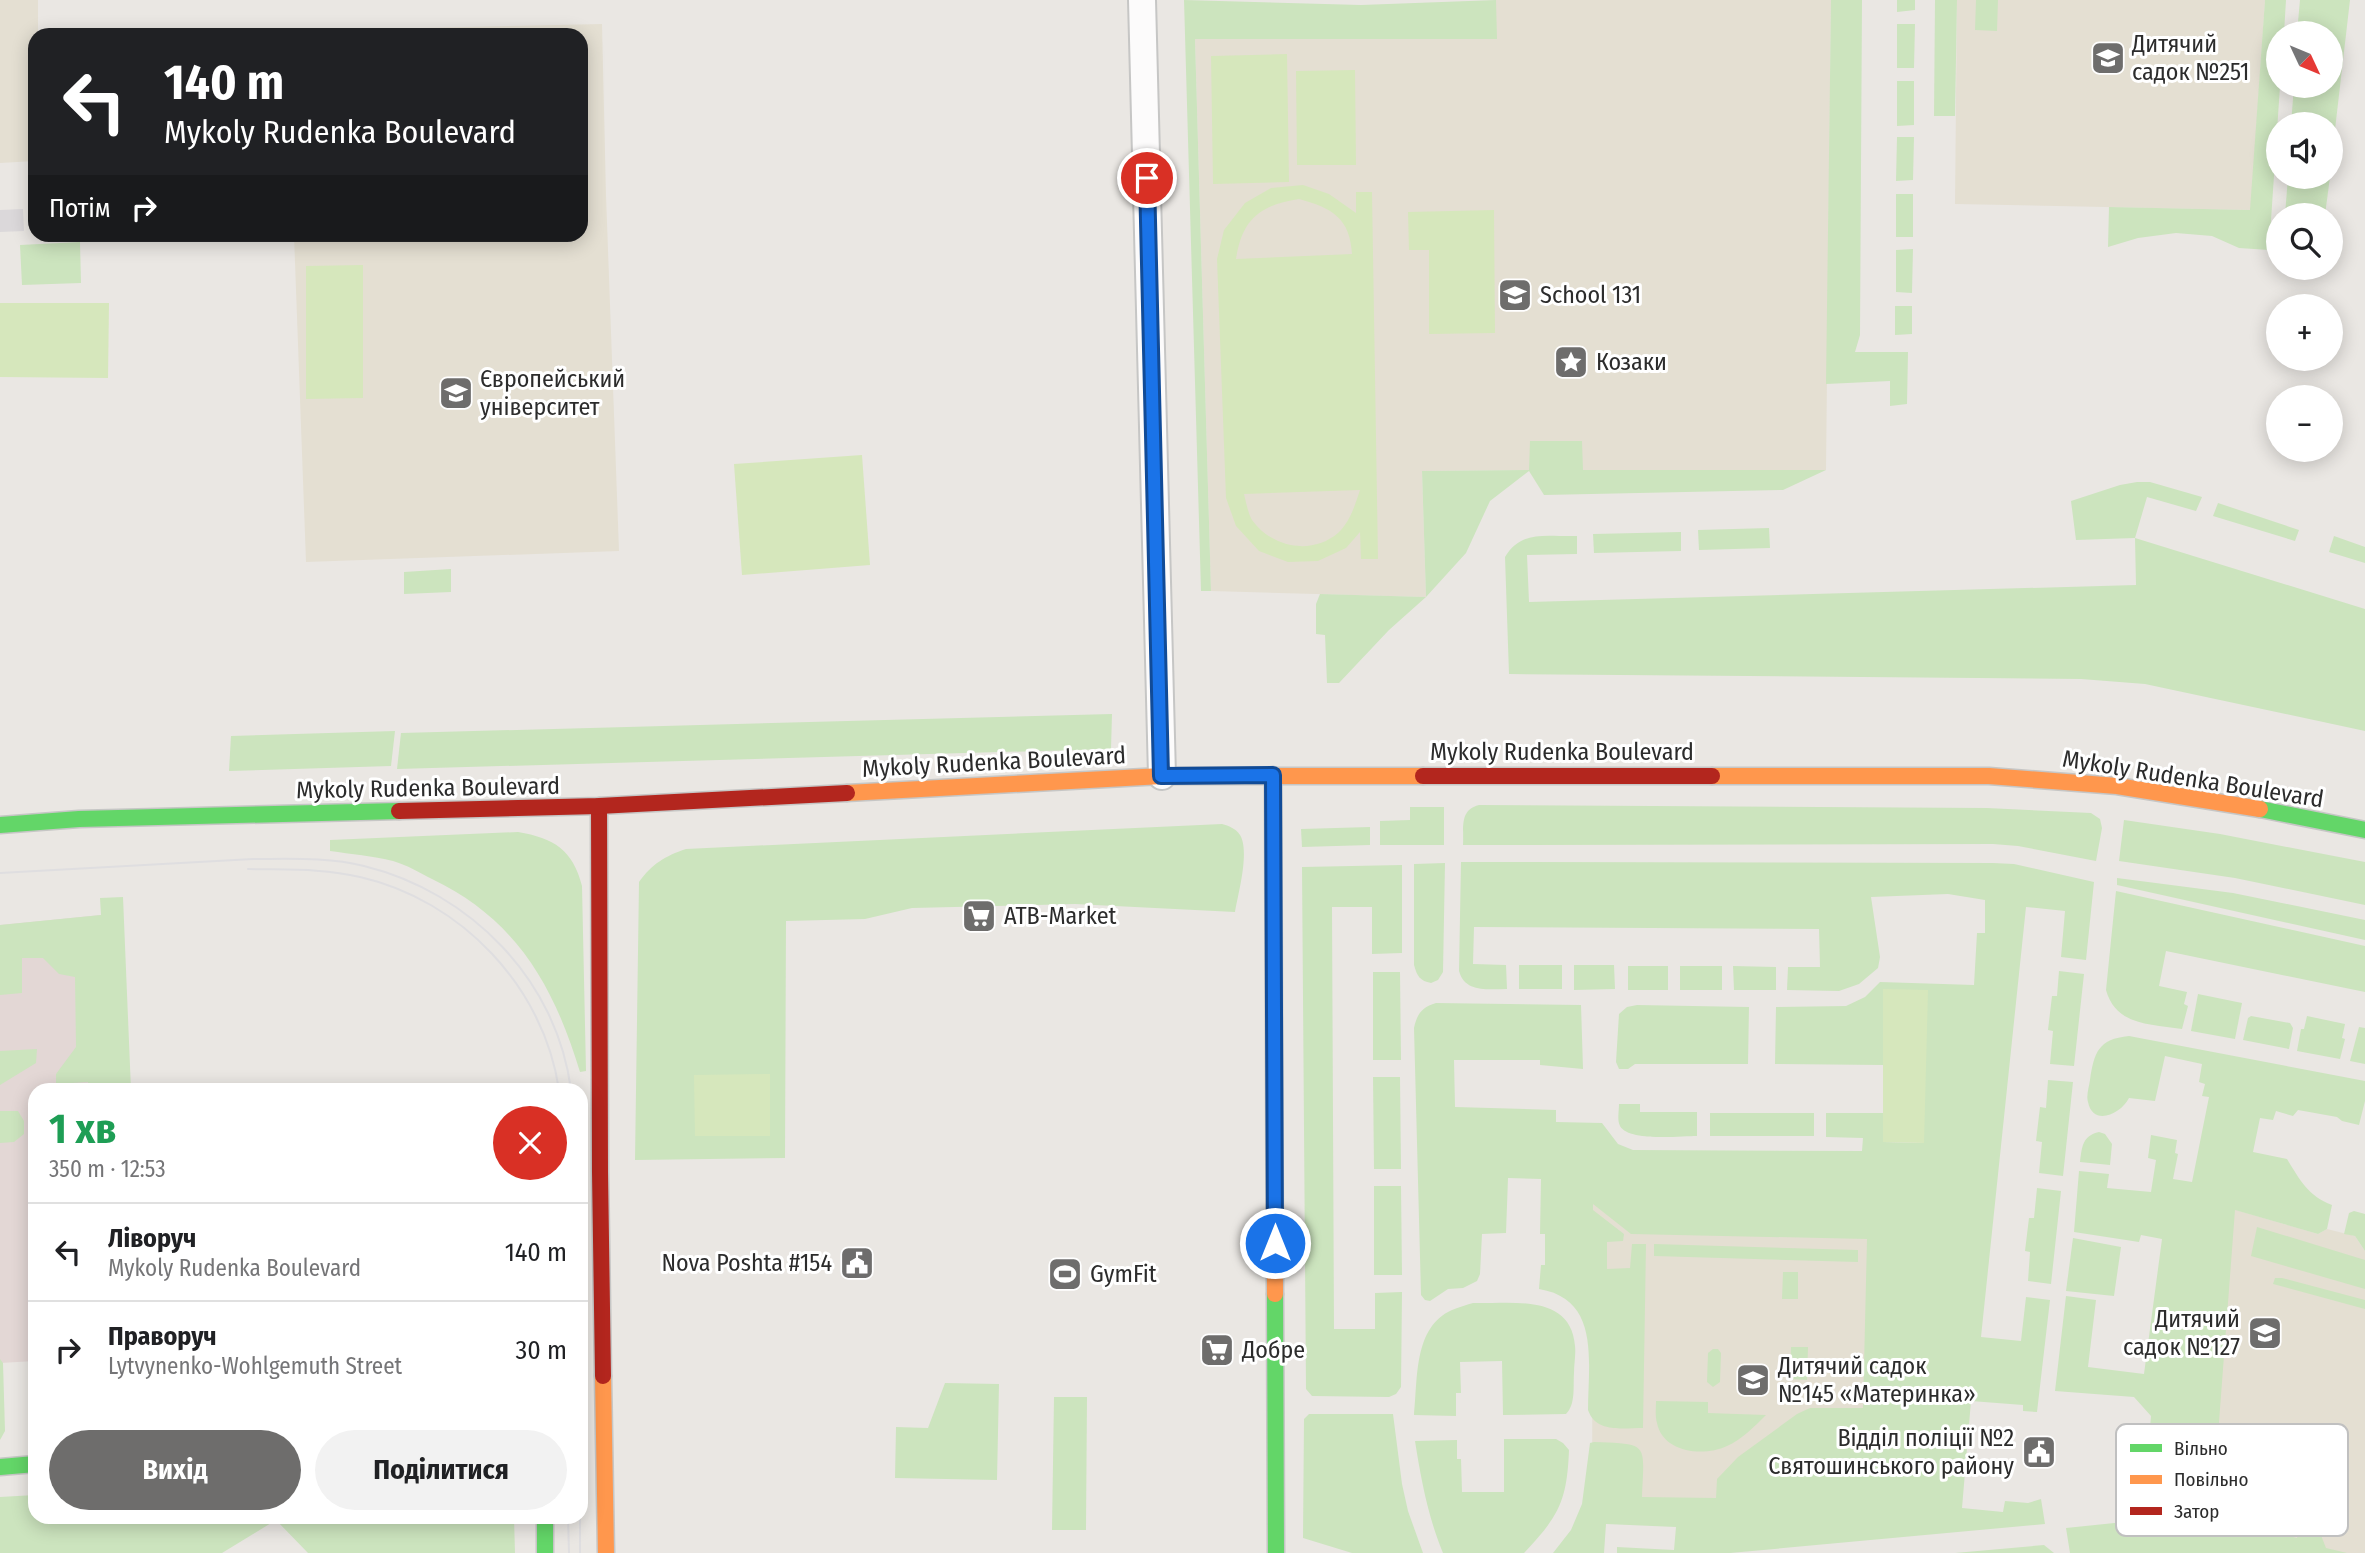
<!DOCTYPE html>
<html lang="uk">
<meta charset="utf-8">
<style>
body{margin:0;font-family:"Fira Sans Condensed",sans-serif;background:#f2f2f2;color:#202124;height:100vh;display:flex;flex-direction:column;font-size:26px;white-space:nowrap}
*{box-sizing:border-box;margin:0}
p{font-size:23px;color:#757577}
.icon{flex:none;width:38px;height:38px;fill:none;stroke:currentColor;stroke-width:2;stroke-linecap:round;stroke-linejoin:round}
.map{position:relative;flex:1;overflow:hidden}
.drawer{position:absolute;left:28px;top:1083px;width:560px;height:441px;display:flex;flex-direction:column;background:#fff;border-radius:21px;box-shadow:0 4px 18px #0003}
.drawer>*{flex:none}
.guide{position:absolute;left:28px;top:28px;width:560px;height:214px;border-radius:21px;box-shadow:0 4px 18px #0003;background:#202124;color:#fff;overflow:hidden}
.needle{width:46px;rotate:134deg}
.tools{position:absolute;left:2266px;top:21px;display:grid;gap:14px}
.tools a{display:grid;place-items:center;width:77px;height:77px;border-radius:50%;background:#fff;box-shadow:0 4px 18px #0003;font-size:35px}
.pin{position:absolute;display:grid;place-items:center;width:60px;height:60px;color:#fff;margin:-30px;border:4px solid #fff;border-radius:50%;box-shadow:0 2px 7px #0007}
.me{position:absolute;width:77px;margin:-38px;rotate:0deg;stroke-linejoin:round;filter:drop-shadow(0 0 5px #0008)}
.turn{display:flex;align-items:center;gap:24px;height:147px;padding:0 21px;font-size:32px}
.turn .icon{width:91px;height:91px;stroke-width:2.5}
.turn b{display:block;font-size:49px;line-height:60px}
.then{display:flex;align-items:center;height:66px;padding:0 21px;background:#0003;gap:14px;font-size:26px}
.round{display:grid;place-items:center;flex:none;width:74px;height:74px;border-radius:37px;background:#f2f2f2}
.overview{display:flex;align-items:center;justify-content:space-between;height:119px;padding:0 21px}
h1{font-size:42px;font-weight:700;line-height:52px;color:#1e9e55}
.primary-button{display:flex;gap:14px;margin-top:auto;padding:14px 21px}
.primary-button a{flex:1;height:80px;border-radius:42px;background:#6e6d6c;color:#fff;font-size:28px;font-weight:700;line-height:80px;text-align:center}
.primary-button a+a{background:#f2f2f2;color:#202124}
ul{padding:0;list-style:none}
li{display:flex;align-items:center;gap:21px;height:98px;padding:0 21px;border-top:2px solid #e0e0e0}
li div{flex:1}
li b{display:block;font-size:26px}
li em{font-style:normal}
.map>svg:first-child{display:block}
.industrial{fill:#dbd8da}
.education{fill:#e4dfd2}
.medical{fill:#e3d7d5}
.green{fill:#cce4be}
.pitch{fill:#d6e7bc;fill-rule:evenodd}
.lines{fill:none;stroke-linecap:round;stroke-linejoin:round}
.street-casing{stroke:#c6c6c5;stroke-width:30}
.fast-casing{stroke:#c6c6c5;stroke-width:19}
.slow-casing{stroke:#c6c6c5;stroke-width:19}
.jam-casing{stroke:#c6c6c5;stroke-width:19}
.street{stroke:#fcfbfb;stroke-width:26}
.fast{stroke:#63d668;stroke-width:16}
.slow{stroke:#ff974d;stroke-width:16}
.jam{stroke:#b3261e;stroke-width:16}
.tram{stroke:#dfdee0;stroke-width:2}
.route-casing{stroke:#114b97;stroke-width:18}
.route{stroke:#1a73e8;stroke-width:12}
.labels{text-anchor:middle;stroke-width:6;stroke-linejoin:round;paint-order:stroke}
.poi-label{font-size:24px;fill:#2c2c2c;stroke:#fff;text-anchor:start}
.street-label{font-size:24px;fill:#2c2c2c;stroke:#fff}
.key{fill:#fff;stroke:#c0c0c0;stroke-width:2}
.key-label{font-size:19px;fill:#2c2c2c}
</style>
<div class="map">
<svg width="2365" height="1553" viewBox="0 0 2365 1553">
<rect width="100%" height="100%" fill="#eae7e3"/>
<!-- industrial -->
<path class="industrial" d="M23,209l1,22 -24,1v-22z"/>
<!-- education -->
<g class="education">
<path d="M0,0h38v35h-3v126l-35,2z"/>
<path d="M1496,0h335l-5,470h-244l-52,-29v29l-108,1 4,126 -215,-6 -16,-553 301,1z"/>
<path d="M1957,0h308l-14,210 -296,-6z"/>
<path d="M602,24l4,171 13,356 -313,11 -12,-327 287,-1v-199h-250l-1,-5z"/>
<path d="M1593,1176l326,9 -11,326 -316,-1z"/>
<path d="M2175,1192l143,42 9,-5 28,7 10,15v302h-74l-140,-137z"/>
</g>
<!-- medical -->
<path class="medical" d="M101,915l8,175h-74v271l-35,2v-438z"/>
<!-- green -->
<g class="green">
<path d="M1184,0l177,5 135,-5 1,39h-302l16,552h-10z"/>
<path d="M1831,0h31l-2,335 -5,17h53l-1,52 -17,2v-25l-64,3z"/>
<path d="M1897,0h18v10l-18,2z"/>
<path d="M1935,0h22l-2,116h-21z"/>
<path d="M1976,0h22l-1,31 -22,-1z"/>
<path d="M2265,0h21l-2,33h-6l2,53 -11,164 -30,-2 -27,-12 -36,-3 -38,5 -30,9 1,-40 141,3z"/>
<path d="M2300,0h50l-19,164v-40h-40l3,-38h37v-53h-34z"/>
<path d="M1897,24h18l-1,44h-17z"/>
<path d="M1897,81h17v44l-17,1z"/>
<path d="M1897,137h17l-1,43 -17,1z"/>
<path d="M2288,177h42l-5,38h-40z"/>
<rect x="1896" y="194" width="17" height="43"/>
<path d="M80,242l1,41 -59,2 -2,-40z"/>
<path d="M1913,249l-1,44 -16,-1v-42z"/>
<path d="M1895,306h17v28l-17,1z"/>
<path d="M1530,441h52l1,29h243l-43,20 -239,5 -15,-24 -39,30 -24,52 -40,44 -37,33 -50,53h-12l-2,-48 -9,-1v-30l4,-10 106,3 -4,-126 107,-1z"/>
<path d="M2137,482h13l52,15 -6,14 -49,-14 -12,41 230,71v122l-220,-47 -64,-5 -572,-5 -4,-117c17,-28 42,-20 72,-21v18l-50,1 2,47 607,-17 -1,-47 -59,2 -5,-39 49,-16z"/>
<path d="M2218,503l81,27 -4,11 -82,-25z"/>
<path d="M1769,528l1,20 -71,2 -1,-20z"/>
<path d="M1681,532v19l-87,2 -1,-19z"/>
<path d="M2334,536l31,11v16l-36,-11z"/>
<path d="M451,569v23l-47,2v-22z"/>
<path d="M1112,714l-1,35 -714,20 4,-36z"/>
<path d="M395,731l-4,35 -162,5 2,-35z"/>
<path d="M1479,805l508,3 104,5 9,6 2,9 -6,33 -78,-15 -25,-2 -530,1c1,-17 -4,-35 16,-40z"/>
<path d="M1410,807h34v38h-64v-24l30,-1z"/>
<path d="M2124,820l96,14 145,28v43l-130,-27 -116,-17z"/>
<path d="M1222,824c7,2 13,4 18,11 10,16 -2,59 -5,77l-160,-8 -163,4 -47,11 -79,2 -1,237 -150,2 4,-278c13,-18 26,-26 47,-33z"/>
<path d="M1370,827v18l-68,2 -1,-18z"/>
<path d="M518,832c36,6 55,18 64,54l4,185 -6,1c-26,-86 -64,-153 -148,-193 -12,-6 -25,-14 -39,-18 -20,-5 -42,-7 -63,-10v-11z"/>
<path d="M1461,862l532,1 21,1 80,18 -8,78 -25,-3 4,-46 -39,-4 -45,430 40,4 5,-44 24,3 -13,112 -14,-1v-6l-52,-4 -9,107 41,4 2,-11 23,2 13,-4 4,25 -315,29h-113v-6l57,3 2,-23 -70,-3 -2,29h-51l18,-23 11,-26 8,-61 4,-1c56,2 50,1 48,55l74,1 1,-19 21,-22 59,-43 13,-6h53l4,-169 -236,-5 -38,-30v6l31,24 -1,7 -16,1v27l23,-1 2,-24h14l-3,184c-21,0 -47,5 -55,-18 0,-47 13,-111 -49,-121l2,-24h4v-31h-5l1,-55 -33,-1 -2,55 -24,1 -2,40 -3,7 -14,7 -15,1 -18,12 -5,-1 -4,-5 -7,-267c3,-14 8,-21 22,-25l145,2 2,64 -43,-4v-5h-86l1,47 101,3v12l46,1 16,21 15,6 229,1 1,-13 -37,-1v-24h57v29l40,1 -40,-153v75l-108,-1 1,-57 70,-1 19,-9 15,-15 94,3 3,-52h8v-33l-37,-6 -77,3 9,60 -2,11 -19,16 -20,7 -52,-1 1,-23h32l-1,-38 -345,-2 -1,37 33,1 1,24c-19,0 -42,4 -48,-18z"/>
<path d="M1445,863l-2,109 -5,8 -7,3c-11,-2 -14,-7 -17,-18v-101z"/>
<path d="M1402,865v88l-30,1v-47h-40l2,422h41v-36l27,-1 -1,95 -5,7 -7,3 -77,-1 -6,-7 -4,-522z"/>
<path d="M2117,878l116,15 132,27v20l-248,-55z"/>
<path d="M2116,891l249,55v46l-199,-41 -7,35 28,6 -3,12 4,2 -6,23c-31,-5 -66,-3 -76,-39z"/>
<path d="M123,897l8,193h-42l-1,-8 -32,2v-10l20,-27 -1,-70 -16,-3 -16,-16h-21v35l-22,2v-70l101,-10 -1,-17z"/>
<rect x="1519" y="965" width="43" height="24"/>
<path d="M1574,965h40l1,24 -41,1z"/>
<rect x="1628" y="966" width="40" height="24"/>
<rect x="1680" y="966" width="42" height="24"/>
<path d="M1733,966l43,1v23h-42z"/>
<path d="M2059,971l25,3 -10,92 -24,-2 3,-33 -5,-1 4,-34h5z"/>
<path d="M1373,972h27l1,88h-28z"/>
<path d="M2198,994l44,9 -7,36 -44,-8z"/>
<path d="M1637,1005l112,2 -1,57h-113l-7,5h-9l-3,-7 3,-48 8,-7z"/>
<path d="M2251,1016l39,7 3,5 -4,21 -46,-9 5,-22z"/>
<path d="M2307,1016l38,8 -3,14 3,1 -5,20 -43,-8 4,-22h3z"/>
<path d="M2359,1027l6,1v36l-15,-3z"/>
<path d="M2129,1036l236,45v20l-6,24 -17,-4 -5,-4 -39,-7 -5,6 -17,-5 -3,9 -13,-2 -7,34 34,7c13,21 21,37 45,46l-5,24 -9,5 -83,-24 -20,265 70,18 -11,39 23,6 4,-16 -14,-4 6,-23 13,2 20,51 21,5h-277l-4,-25 58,-6 18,1 9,-107 -17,-19 -79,-6 11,-95 30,4 -8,67 56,7 18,-135 -21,-4 -2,7 -65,-10 5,-61 30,3 -2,14 44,4 5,-32 -8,-2 3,-23 26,5 -2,13 3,1 -5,25 19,3 17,-85 -7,-1 3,-12 -6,-2 3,-18 -37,-8 -10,45 -26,-3c-8,16 -36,29 -41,4 -2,-6 1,-15 2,-22 4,-27 8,-41 39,-44z"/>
<path d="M37,1049l-1,14 -36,22v-34z"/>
<path d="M1373,1077h27l1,92h-27z"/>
<path d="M2048,1080l25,2 -10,94 -24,-3 3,-31 -6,-1 4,-34 6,1z"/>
<path d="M1619,1104h21v8h57v24c-17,0 -68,6 -77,-10 -3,-6 -1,-15 -1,-22z"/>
<path d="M0,1111h18l6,10v13l-10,8 -14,1z"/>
<rect x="1710" y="1113" width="104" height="23"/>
<path d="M2099,1132l6,2 7,10 -2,21 -30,-3c2,-15 2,-26 19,-30z"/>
<path d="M1374,1186h27l1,89h-28z"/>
<path d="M2037,1188l24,3 -10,93 -23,-3 2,-29 -5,-1 4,-33h5z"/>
<path d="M2354,1211l11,3v37l-10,-15 -11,-2 5,-21z"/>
<path d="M2257,1227l108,33v29l-114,-33z"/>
<path d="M2073,1238l48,9 -7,49 -48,-5z"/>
<path d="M1654,1244l204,6v12l-204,-6z"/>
<path d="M1783,1272h15v27h-16z"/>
<path d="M2275,1278h7l83,22v9l-92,-25z"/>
<path d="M1473,1303c38,1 98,-10 102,43 1,8 -1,18 -1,27 -1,13 2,31 -8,41l-63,1 -1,-54 -42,1 1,31h-5v23l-42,-1c4,-35 -1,-88 38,-105 7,-3 14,-5 21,-7z"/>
<path d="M1791,1347h17l-1,33 -17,-1z"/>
<path d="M1713,1349h5l3,4 -1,29 -7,5 -6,-5 1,-29z"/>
<path d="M0,1359l3,4 2,68 -5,9z"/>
<path d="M945,1383l54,1 -2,96 -102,-2 1,-51 32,1z"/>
<path d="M1054,1397h33l-1,133h-34z"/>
<path d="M1656,1401l52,1v11l58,2c-11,11 -25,25 -39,31 -23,11 -64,7 -70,-23 -2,-7 -1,-15 -1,-22z"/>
<path d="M1309,1414h84l9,70 6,27 15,42h-71l-49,-15 1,-119z"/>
<path d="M1504,1439h52l7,4 6,7c-2,51 -10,66 -45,103h-81c-15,-36 -22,-74 -28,-112l42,-1v19h4l1,33h42z"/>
<path d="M35,1495v22h479l1,36h-207l-32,-33 -54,33h-222v-56z"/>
<path d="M2044,1545l10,8h-99z"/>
</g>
<!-- pitch -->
<g class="pitch">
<path d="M1287,54l2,128 -76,2 -2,-128z"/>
<path d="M1355,70l1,95h-59l-1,-94z"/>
<path d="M1303,185l26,9 27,19v-21h16l6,367h-17l-1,-27 -14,16 -28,13 -30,1 -29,-11 -23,-25 -10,-28 -9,-239 7,-29 21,-27 26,-15zM1299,199c33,9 51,19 53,55l-116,5c6,-40 24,-54 63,-60zM1360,490c-5,15 -10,32 -22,43 -27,23 -67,14 -86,-13 -4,-7 -6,-18 -8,-26z"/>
<path d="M1494,210l1,123 -66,1v-84h-20l-1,-38z"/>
<path d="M363,265v133l-57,1v-133z"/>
<path d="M0,303h109l-1,75 -108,-1z"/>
<path d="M862,455l8,110 -128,10 -8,-111z"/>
<path d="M1883,989l45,1 -4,153 -41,-1z"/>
<path d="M770,1074v62h-75l-1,-61z"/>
</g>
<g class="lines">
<!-- street casing -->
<g class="street-casing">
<path id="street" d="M1142,0l20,776"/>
</g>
<!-- fast casing -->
<g class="fast-casing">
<g id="fast">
<path d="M2260,809l105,21"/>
<path d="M0,825l79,-6 320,-8"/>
<path d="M1275,1294l1,259"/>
<path d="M0,1467l35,-3"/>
<path d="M545,1517v36"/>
</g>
</g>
<!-- slow casing -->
<g class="slow-casing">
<g id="slow">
<path d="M1273,775l2,519"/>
<path d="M1712,776h277l128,10 143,23"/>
<path d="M847,793l315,-17h261"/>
<path d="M603,1376l3,177"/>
</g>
</g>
<!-- jam casing -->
<g class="jam-casing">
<g id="jam">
<path d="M1423,776h289"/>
<path d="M599,806l1,366 3,204"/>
<path d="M399,811l200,-5 248,-13"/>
</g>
</g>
<!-- street -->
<use href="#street" class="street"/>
<!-- fast -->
<use href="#fast" class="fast"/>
<!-- slow -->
<use href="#slow" class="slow"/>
<!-- jam -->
<use href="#jam" class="jam"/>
<!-- tram -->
<g class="tram">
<path d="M248,869c37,1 75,-1 112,8 101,23 184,110 199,213"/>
<path d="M0,873l253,-14c37,0 76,-2 111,7 106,26 193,114 207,224"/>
<path d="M568,1517l1,36"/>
<path d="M580,1517v36"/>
</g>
</g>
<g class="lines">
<!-- route casing -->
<g class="route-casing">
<path id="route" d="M1147,178l14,598 112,-1 2,468"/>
</g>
<!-- route -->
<use href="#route" class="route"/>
</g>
<!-- icons -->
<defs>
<g id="school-square" transform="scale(1.75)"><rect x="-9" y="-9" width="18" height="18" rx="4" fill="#6e6d6c" stroke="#fff"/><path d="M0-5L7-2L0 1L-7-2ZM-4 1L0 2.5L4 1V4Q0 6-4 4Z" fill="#fff"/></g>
<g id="sight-square" transform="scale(1.75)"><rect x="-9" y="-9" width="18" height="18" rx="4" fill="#6e6d6c" stroke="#fff"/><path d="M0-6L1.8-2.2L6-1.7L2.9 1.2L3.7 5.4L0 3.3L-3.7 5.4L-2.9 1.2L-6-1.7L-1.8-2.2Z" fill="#fff"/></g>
<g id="university-square" transform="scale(1.75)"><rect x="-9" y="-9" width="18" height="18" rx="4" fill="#6e6d6c" stroke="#fff"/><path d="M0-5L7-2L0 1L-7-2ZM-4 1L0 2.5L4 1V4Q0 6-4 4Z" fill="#fff"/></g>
<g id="supermarket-square" transform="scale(1.75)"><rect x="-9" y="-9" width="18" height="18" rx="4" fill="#6e6d6c" stroke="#fff"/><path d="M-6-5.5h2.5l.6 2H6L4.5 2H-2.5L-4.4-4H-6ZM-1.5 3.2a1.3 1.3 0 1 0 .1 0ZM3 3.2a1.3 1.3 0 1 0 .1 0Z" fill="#fff"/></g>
<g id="civic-square" transform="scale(1.75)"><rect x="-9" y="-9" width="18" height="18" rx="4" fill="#6e6d6c" stroke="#fff"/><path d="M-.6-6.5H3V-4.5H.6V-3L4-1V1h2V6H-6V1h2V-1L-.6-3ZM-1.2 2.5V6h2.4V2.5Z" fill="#fff"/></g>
<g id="stadium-square" transform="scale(1.75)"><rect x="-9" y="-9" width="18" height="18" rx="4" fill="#6e6d6c" stroke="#fff"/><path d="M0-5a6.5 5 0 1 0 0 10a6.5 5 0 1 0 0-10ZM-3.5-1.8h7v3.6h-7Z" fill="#fff"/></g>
</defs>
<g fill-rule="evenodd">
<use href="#school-square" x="2108" y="58"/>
<use href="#school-square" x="1515" y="295"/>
<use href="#sight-square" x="1571" y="362"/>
<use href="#university-square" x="456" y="393"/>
<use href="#supermarket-square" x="979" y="916"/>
<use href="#civic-square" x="857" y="1263"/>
<use href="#stadium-square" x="1065" y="1274"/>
<use href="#school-square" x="2265" y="1333"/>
<use href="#supermarket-square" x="1217" y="1350"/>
<use href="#school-square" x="1753" y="1380"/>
<use href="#civic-square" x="2039" y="1452"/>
</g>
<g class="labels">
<!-- poi labels -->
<g class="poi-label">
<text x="2132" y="52">Дитячий<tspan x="2132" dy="28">садок №251</tspan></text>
<text x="1540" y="303">School 131</text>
<text x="1596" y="370">Козаки</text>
<text x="480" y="387">Європейський<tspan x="480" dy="28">університет</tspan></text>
<text x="1004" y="924">ATB-Market</text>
<text x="832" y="1271" text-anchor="end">Nova Poshta #154</text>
<text x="1090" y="1282">GymFit</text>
<text x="2240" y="1327" text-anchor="end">Дитячий<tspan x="2240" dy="28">садок №127</tspan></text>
<text x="1242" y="1358">Добре</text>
<text x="1778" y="1374">Дитячий садок<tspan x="1778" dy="28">№145 «Материнка»</tspan></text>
<text x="2014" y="1446" text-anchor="end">Відділ поліції №2<tspan x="2014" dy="28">Святошинського району</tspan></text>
</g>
<!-- street labels -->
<g class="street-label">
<text x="1562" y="760">Mykoly Rudenka Boulevard</text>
<text transform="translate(994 762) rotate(-3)" y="8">Mykoly Rudenka Boulevard</text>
<text transform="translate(2193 779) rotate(9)" y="8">Mykoly Rudenka Boulevard</text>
<text transform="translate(428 788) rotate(-1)" y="8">Mykoly Rudenka Boulevard</text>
</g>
</g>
<!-- legend -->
<rect x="2116" y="1424" width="232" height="112" rx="10" class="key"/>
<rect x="2130" y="1444" width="32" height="8" fill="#63d668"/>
<rect x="2130" y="1475" width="32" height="9" fill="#ff974d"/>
<rect x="2130" y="1507" width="32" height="8" fill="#b3261e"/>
<g class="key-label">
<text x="2174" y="1455">Вільно</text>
<text x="2174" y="1486">Повільно</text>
<text x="2174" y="1518">Затор</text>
</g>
</svg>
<div class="tools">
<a><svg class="needle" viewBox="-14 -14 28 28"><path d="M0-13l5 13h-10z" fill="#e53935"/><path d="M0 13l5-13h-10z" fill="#757577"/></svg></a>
<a><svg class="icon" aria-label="sound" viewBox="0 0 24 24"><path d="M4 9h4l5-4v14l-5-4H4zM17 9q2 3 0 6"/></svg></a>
<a><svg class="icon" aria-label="search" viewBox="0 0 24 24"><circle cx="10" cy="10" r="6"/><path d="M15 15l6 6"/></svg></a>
<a>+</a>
<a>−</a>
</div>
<div class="pin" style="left:1147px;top:178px;background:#d93025"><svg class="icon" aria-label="arrive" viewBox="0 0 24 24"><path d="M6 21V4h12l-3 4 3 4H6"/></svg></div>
<svg class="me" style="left:1275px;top:1243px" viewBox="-20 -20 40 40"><circle r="17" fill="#1a73e8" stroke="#fff" stroke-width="3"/><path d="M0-11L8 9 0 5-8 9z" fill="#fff"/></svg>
<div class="guide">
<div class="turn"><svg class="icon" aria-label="left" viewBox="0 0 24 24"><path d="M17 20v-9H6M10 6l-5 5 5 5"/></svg><div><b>140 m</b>Mykoly Rudenka Boulevard</div></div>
<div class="then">Потім<svg class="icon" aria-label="right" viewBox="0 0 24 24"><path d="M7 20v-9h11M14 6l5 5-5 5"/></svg></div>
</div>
<section class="drawer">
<div class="overview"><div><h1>1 хв</h1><p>350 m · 12:53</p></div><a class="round" style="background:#d93025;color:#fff"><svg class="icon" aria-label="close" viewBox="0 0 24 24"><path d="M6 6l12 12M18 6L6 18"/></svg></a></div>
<ul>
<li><svg class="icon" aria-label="left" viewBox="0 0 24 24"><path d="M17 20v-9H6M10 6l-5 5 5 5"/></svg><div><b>Ліворуч</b><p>Mykoly Rudenka Boulevard</p></div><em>140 m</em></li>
<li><svg class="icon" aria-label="right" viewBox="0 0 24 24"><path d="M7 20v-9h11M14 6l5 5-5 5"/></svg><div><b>Праворуч</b><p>Lytvynenko-Wohlgemuth Street</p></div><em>30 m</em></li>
</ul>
<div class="primary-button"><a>Вихід</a><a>Поділитися</a></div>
</section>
</div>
